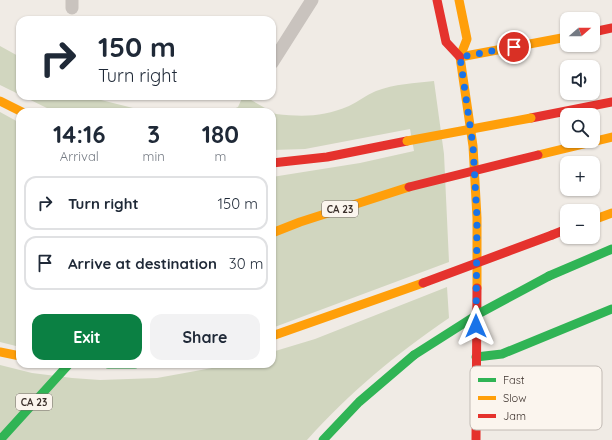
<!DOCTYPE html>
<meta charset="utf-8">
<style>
body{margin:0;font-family:Quicksand,sans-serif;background:#f2f2f3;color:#1f2937;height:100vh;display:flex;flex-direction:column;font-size:15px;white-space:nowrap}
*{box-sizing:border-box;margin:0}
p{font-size:13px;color:#747a83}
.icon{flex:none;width:22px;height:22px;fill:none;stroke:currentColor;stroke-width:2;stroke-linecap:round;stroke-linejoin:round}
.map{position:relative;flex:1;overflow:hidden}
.sheet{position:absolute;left:16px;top:108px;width:260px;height:260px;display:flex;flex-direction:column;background:#fff;border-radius:12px;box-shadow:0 1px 3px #0004}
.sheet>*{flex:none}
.guide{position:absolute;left:16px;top:16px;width:260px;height:84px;border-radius:12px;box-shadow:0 1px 3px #0004;background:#fff;color:#1f2937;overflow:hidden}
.needle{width:26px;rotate:70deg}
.controls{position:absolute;left:560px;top:12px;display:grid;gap:8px}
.controls a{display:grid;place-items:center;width:40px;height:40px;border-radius:8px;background:#fff;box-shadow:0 1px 3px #0004;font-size:20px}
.pin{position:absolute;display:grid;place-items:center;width:34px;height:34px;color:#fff;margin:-17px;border:2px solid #fff;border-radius:50%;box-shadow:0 1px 4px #0007}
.me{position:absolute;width:44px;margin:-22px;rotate:0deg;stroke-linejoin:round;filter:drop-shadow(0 0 3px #0008)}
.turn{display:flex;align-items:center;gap:14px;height:84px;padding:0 16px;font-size:18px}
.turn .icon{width:52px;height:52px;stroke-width:2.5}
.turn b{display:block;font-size:28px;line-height:34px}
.eta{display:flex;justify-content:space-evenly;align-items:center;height:68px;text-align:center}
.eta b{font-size:24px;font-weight:800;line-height:28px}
.cta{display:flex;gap:8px;margin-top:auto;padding:8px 16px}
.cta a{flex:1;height:46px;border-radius:12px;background:#0b8043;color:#fff;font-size:16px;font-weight:800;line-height:46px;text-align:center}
.cta a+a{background:#f2f2f3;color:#1f2937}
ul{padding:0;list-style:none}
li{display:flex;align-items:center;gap:12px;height:54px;margin:0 8px 6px;padding:0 8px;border:2px solid #e0e1e3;border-radius:12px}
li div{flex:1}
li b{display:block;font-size:15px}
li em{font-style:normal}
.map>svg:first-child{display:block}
.green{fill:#d1d6bf}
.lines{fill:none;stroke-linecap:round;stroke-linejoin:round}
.street{stroke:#c9c3be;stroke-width:13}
.fast{stroke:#30b455;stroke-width:9}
.slow{stroke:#ff9f0a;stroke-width:9}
.jam{stroke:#e5322d;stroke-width:9}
.fast-bridge{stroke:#30b455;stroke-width:9}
.slow-bridge{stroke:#ff9f0a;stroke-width:9}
.jam-bridge{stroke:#e5322d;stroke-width:9}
.route{stroke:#1a73e8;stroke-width:7;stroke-dasharray:0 12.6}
.labels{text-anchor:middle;stroke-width:4;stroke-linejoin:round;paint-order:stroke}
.shield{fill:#fbf5ee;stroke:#756b66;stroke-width:1}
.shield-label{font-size:10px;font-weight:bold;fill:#3b302b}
.key{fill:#fbf5ee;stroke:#c1bab4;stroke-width:1}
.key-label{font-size:11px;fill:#3b302b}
</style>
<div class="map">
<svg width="612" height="440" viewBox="0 0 612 440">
<rect width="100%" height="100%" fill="#f0ebe5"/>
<!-- green -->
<g class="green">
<path d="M0,46l20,11v39h73l8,4 48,12h-94l-55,-27z"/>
<path d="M434,81l10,73 5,108 -177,66v-151l88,-14 54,-12 -4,-22 -105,20 -33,1v-38l4,2c27,3 47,3 73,-8 9,-4 17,-11 27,-15 18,-7 39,-8 58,-10z"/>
<path d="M243,96h1l28,16h-45l11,-5z"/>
<path d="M0,112l20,11v224l-20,-5z"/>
<path d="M447,287l2,31c-55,38 -97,72 -142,122h-307v-75l32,8 40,5 28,2 57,-2 77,-14h38v-12l43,-13z"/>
</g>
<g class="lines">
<!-- street -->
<g class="street">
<path d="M72,0v8"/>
<path d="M272,63l40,-63"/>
</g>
<!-- fast -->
<g class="fast">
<path d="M549,276l63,-27"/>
<path d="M476,357l26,-3 110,-45"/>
<path d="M108,364h27"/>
<path d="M0,440l69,-76"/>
<path d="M323,440l36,-38 55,-47"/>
</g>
<!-- slow -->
<g class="slow">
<path d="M459,0l8,39 -7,18 13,89 4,72v70"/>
<path d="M460,57l107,-20"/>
<path d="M0,101l22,11"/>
<path d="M538,155l74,-18"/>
<path d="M593,220l19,-7"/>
<path d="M272,233l28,-11 109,-35"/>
<path d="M272,336l151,-53"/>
<path d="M0,352l20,4"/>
</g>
<!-- jam -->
<g class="jam">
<path d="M437,0l9,42 14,15"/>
<path d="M593,32l19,-4"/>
<path d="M531,118l81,-16"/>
<path d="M272,163l55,-6 80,-16"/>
<path d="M552,235l15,-6"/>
<path d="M476,440l1,-152"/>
</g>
<!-- fast-bridge -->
<path class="fast-bridge" d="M414,355l66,-42 69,-37"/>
<!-- slow-bridge -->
<path class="slow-bridge" d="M407,141l124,-23"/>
<!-- jam-bridge -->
<g class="jam-bridge">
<path d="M409,187l129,-32"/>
<path d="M423,283l129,-48"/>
</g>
</g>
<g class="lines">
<!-- route -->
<path class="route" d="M476,326l1,-108 -4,-72 -13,-89 54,-10"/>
</g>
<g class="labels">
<!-- shield labels -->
<g class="shield">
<rect x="322" y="201" width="36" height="16" rx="3"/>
<rect x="16" y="394" width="36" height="16" rx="3"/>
</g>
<g class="shield-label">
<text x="340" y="213">CA 23</text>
<text x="34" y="406">CA 23</text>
</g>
</g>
<!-- legend -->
<rect x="470" y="366" width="132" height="64" rx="6" class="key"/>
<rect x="478" y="378" width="18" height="4" fill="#30b455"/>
<rect x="478" y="396" width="18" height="4" fill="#ff9f0a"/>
<rect x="478" y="414" width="18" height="4" fill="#e5322d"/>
<g class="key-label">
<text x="503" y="384">Fast</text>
<text x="503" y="402">Slow</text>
<text x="503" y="420">Jam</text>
</g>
</svg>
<div class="controls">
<a><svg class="needle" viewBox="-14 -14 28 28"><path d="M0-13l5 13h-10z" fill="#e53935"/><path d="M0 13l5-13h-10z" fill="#747a83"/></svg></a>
<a><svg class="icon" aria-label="sound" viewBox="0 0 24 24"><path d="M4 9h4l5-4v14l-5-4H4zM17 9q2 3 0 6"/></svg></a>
<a><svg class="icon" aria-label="search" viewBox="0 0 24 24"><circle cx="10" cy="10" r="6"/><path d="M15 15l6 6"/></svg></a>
<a>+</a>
<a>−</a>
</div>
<div class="pin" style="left:514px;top:47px;background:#d93025"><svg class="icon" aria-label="arrive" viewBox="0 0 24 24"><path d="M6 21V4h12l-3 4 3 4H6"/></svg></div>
<svg class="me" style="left:476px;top:326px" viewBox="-20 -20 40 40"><path d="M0-17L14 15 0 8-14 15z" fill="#1a73e8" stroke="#fff" stroke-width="4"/></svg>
<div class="guide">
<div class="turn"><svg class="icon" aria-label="right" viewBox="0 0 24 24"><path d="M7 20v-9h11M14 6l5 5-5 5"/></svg><div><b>150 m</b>Turn right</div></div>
</div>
<section class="sheet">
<div class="eta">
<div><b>14:16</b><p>Arrival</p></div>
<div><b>3</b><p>min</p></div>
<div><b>180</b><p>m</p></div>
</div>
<ul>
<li><svg class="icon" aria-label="right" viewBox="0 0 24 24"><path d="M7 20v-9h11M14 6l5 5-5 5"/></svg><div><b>Turn right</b></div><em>150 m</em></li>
<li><svg class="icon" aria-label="arrive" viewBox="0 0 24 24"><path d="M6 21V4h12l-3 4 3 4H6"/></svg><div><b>Arrive at destination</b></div><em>30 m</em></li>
</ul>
<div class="cta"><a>Exit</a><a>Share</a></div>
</section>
</div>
